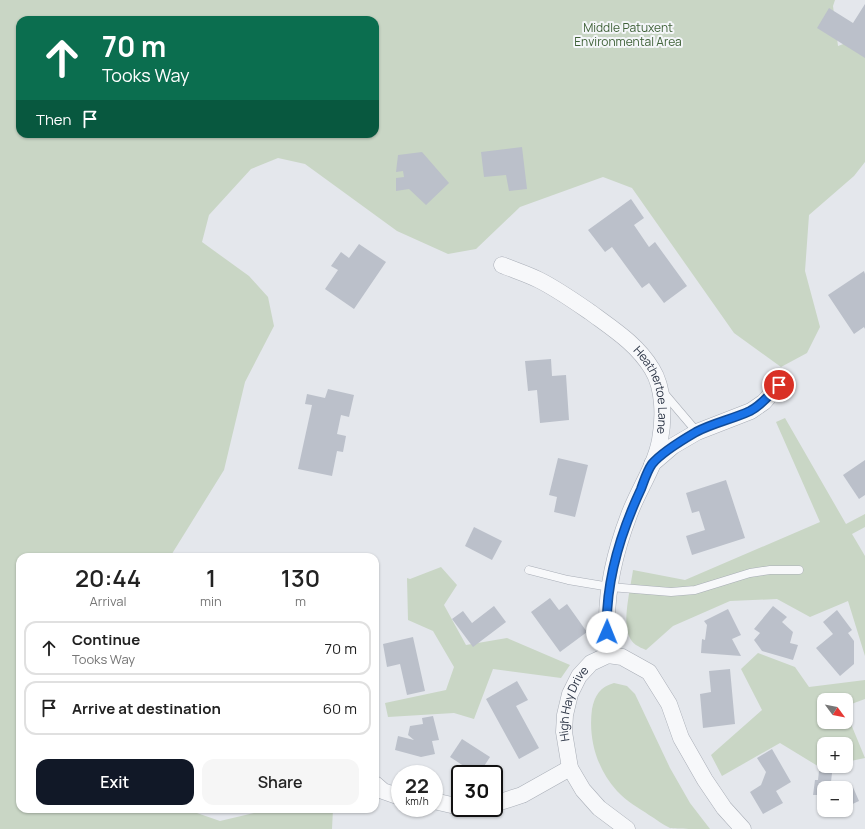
<!DOCTYPE html>
<meta charset="utf-8">
<style>
body{margin:0;font-family:Manrope,sans-serif;background:#f6f6f6;color:#222;height:100vh;display:flex;flex-direction:column;font-size:15px;white-space:nowrap}
*{box-sizing:border-box;margin:0}
p{font-size:13px;color:#767676}
.icon{flex:none;width:22px;height:22px;fill:none;stroke:currentColor;stroke-width:2;stroke-linecap:round;stroke-linejoin:round}
.map{position:relative;flex:1;overflow:hidden}
.panel{position:absolute;left:16px;top:553px;width:363px;height:260px;display:flex;flex-direction:column;background:#fff;border-radius:12px;box-shadow:0 1px 3px #0004}
.panel>*{flex:none}
.top-card{position:absolute;left:16px;top:16px;width:363px;height:122px;border-radius:12px;box-shadow:0 1px 3px #0004;background:#0b6e4f;color:#fff;overflow:hidden}
.needle{width:26px;rotate:122deg}
.fabs{position:absolute;left:817px;top:693px;display:grid;gap:8px}
.fabs a{display:grid;place-items:center;width:36px;height:36px;border-radius:8px;background:#fff;box-shadow:0 1px 3px #0004;font-size:20px}
.speed{position:absolute;left:391px;top:765px;display:flex;gap:8px;font-size:20px;font-weight:700;text-align:center}
.speed>*{display:grid;place-content:center;width:52px;height:52px;border-radius:50%;background:#fff;box-shadow:0 1px 3px #0004;line-height:1}
.speed small{font-size:10px;font-weight:400}
.speed .limit{border:2px solid #111;border-radius:6px;background:#fff;color:#111}
.pin{position:absolute;display:grid;place-items:center;width:34px;height:34px;color:#fff;margin:-17px;border:2px solid #fff;border-radius:50%;box-shadow:0 1px 4px #0007}
.me{position:absolute;width:44px;margin:-22px;rotate:1deg;stroke-linejoin:round;filter:drop-shadow(0 0 3px #0008)}
.turn{display:flex;align-items:center;gap:14px;height:84px;padding:0 20px;font-size:18px}
.turn .icon{width:52px;height:52px;stroke-width:2.5}
.turn b{display:block;font-size:28px;line-height:34px}
.then{display:flex;align-items:center;height:38px;padding:0 20px;background:#0003;gap:8px;font-size:15px}
.eta{display:flex;justify-content:space-evenly;align-items:center;height:68px;text-align:center}
.eta b{font-size:24px;font-weight:600;line-height:28px}
.cta{display:flex;gap:8px;margin-top:auto;padding:8px 20px}
.cta a{flex:1;height:46px;border-radius:12px;background:#111827;color:#fff;font-size:16px;font-weight:600;line-height:46px;text-align:center}
.cta a+a{background:#f6f6f6;color:#222}
ul{padding:0;list-style:none}
li{display:flex;align-items:center;gap:12px;height:54px;margin:0 8px 6px;padding:0 12px;border:2px solid #e0e0e0;border-radius:12px}
li div{flex:1}
li b{display:block;font-size:15px}
li em{font-style:normal}
.map>svg:first-child{display:block}
.green{fill:#c9d6c5;fill-rule:evenodd}
.building{fill:#bbc0ca}
.lines{fill:none;stroke-linecap:round;stroke-linejoin:round}
.service-casing{stroke:#a9aeb7;stroke-width:9}
.minor-casing{stroke:#a9aeb7;stroke-width:17}
.service{stroke:#f7f8fa;stroke-width:8}
.minor{stroke:#f7f8fa;stroke-width:16}
.route-casing{stroke:#114b97;stroke-width:10}
.route{stroke:#1a73e8;stroke-width:7}
.labels{text-anchor:middle;stroke-width:4;stroke-linejoin:round;paint-order:stroke}
.park-label{font-size:12px;fill:#3f6138;stroke:#f4f6f9}
.street-label{font-size:12px;fill:#2b3445;stroke:#f4f6f9}
</style>
<div class="map">
<svg width="865" height="829" viewBox="0 0 865 829">
<rect width="100%" height="100%" fill="#e4e7ec"/>
<!-- green -->
<g class="green">
<path d="M0,0h835l-2,6 5,40 27,-10v126l-11,14 -45,39 -4,56 15,56 -13,26 -26,14 -47,-34 -102,-145 -29,-11 -83,30 -44,42 -28,5 -51,-23 -92,-67 -27,-6 -27,11 -42,46 -7,27 47,34 19,21 6,29 -29,56 -21,88 -54,87h-150v252h173l1,3 26,9 51,-12h62l-1,20h-332zM20,20h355v114h-355z"/>
<path d="M785,418l61,106 19,-10v13l-13,7 13,22v100l-17,-55 -38,16 -33,-18 -47,2 -57,25 -27,24c-7,-3 -14,-6 -17,-14 -7,-13 2,-51 4,-66l52,10 135,-58 -44,-100z"/>
<path d="M441,567l16,18 -13,20 22,40 41,-7 63,27 -9,13 -68,-9 -19,50 -20,-6 -66,4 -3,-14 61,-13 8,-23 -21,-36 -25,-11 -1,-42 3,1z"/>
<path d="M758,653l37,14 14,20 56,-7v19l-19,7v-6h-22v22h22v-10l19,46 -19,4v-18h-22v22h4l-7,2 -41,-25 -58,33 -11,-21 51,-45 -21,-41z"/>
<path d="M614,683l13,3 8,8 35,74 20,35 20,26c-9,0 -34,0 -40,-1 -7,-3 -14,-9 -21,-13 -10,-7 -23,-14 -32,-24 -20,-22 -29,-52 -25,-82 3,-14 8,-22 22,-26z"/>
</g>
<!-- building -->
<g class="building">
<path d="M865,4v54l-48,-30 12,-20 24,15z"/>
<path d="M522,147l5,42 -18,2 -3,-16 -22,2 -3,-25z"/>
<path d="M422,152l27,31 -23,22 -17,-16 -13,2v-13l8,-1 -1,-6 -7,1 2,-17z"/>
<path d="M631,199l13,19 -10,7 15,22 6,-5 32,44 -23,17 -15,-20 -7,5 -30,-41 -7,5 -17,-22z"/>
<path d="M359,244l27,18 -32,47 -29,-20 13,-19 -7,-4 10,-14 8,6z"/>
<path d="M864,271l1,3v55l-1,-2 -10,7 -26,-39z"/>
<path d="M551,359l1,17 14,-1 3,45 -29,3 -3,-33 -9,1 -3,-30z"/>
<path d="M328,389l26,6 -5,22 -8,-2 -4,19 9,2 -3,16 -6,-1 -5,25 -34,-7 14,-64 -7,-1 2,-10 18,4z"/>
<path d="M558,458l30,7 -13,52 -21,-5 3,-15 -8,-2z"/>
<path d="M865,460v35l-6,4 -16,-24z"/>
<path d="M726,480l19,58 -53,17 -6,-19 19,-6 -6,-19 -7,2 -6,-20z"/>
<path d="M474,527l28,14 -10,19 -27,-14z"/>
<path d="M550,598l9,12 8,-6 20,28 -27,20 -29,-40z"/>
<path d="M494,606l12,16 -33,25 -21,-28 11,-8 9,12z"/>
<path d="M773,606l14,11 -5,5 11,10 -3,11 8,2 -5,15 -31,-9 -8,-11 6,-7 -6,-4z"/>
<path d="M728,609l13,26 -9,4 9,17 -40,-3 1,-14 3,1 2,-15 -3,-4z"/>
<path d="M837,610l15,20 -4,3 6,8v23l-14,12 -24,-28 17,-14 -10,-12z"/>
<path d="M413,637l12,54 -18,4 -7,-31 -13,3 -4,-23z"/>
<path d="M730,669l5,55 -32,4 -3,-34 11,-2 -2,-21z"/>
<path d="M517,681l11,19 -12,6 23,42 -20,11 -33,-60z"/>
<path d="M433,716l6,24 -7,1 3,13 -14,3 -26,-7 3,-14 16,4 -6,-5 2,-9 13,-2 -1,-6z"/>
<path d="M462,739l28,18 -11,17h-3l-26,-17z"/>
<path d="M772,749l19,33 -15,9 7,12 -20,11 -13,-22 11,-7 5,-13 -9,-14z"/>
<path d="M819,771l13,2 -1,9h3l-1,6h-9v17l-7,3v-13h-4l2,-15h3z"/>
<path d="M852,785l7,16 -13,6v-19z"/>
</g>
<g class="lines">
<!-- service casing -->
<g class="service-casing">
<g id="service">
<path d="M663,392l34,40"/>
<path d="M529,570l39,10 42,7 61,5 24,-2 55,-17 20,-3h29"/>
</g>
</g>
<!-- minor casing -->
<g class="minor-casing">
<g id="minor">
<path id="s1" d="M502,265c12,5 25,9 37,15 18,9 35,21 51,32 23,17 47,32 62,57 12,19 12,49 8,71 -5,27 -22,50 -31,75 -13,34 -22,70 -22,106 0,11 1,23 1,34"/>
<path d="M652,464l21,-18 24,-14 54,-21 13,-9 15,-17"/>
<path d="M375,784l8,7 17,6"/>
<path d="M434,801l26,6"/>
<path d="M494,804l28,-9 48,-27"/>
<path id="s2" d="M627,829l-28,-21 -16,-18 -13,-22 -6,-36 1,-17 5,-21 9,-18 12,-13 17,-8 14,2 27,15 20,32 12,34 24,42 19,28 19,21"/>
</g>
</g>
<!-- service -->
<use href="#service" class="service"/>
<!-- minor -->
<use href="#minor" class="minor"/>
</g>
<g class="lines">
<!-- route casing -->
<g class="route-casing">
<path id="route" d="M607,632c-2,-50 13,-98 34,-143 3,-8 6,-18 11,-25 9,-11 32,-25 44,-32 17,-9 37,-13 54,-21 12,-6 20,-17 29,-26"/>
</g>
<!-- route -->
<use href="#route" class="route"/>
</g>
<g class="labels">
<!-- park labels -->
<g class="park-label">
<text x="628" y="32">Middle Patuxent<tspan x="628" dy="14">Environmental Area</tspan></text>
</g>
<!-- street labels -->
<g class="street-label">
<text dy="4" stroke="none"><textPath href="#s1" startOffset="205">Heathertoe Lane</textPath></text>
<text dy="4" stroke="none"><textPath href="#s2" startOffset="151">High Hay Drive</textPath></text>
</g>
</g>
</svg>
<div class="fabs">
<a><svg class="needle" viewBox="-14 -14 28 28"><path d="M0-13l5 13h-10z" fill="#e53935"/><path d="M0 13l5-13h-10z" fill="#767676"/></svg></a>
<a>+</a>
<a>−</a>
</div>
<div class="speed"><div>22<small>km/h</small></div><div class="limit">30</div></div>
<div class="pin" style="left:779px;top:385px;background:#d93025"><svg class="icon" aria-label="arrive" viewBox="0 0 24 24"><path d="M6 21V4h12l-3 4 3 4H6"/></svg></div>
<svg class="me" style="left:607px;top:632px" viewBox="-20 -20 40 40"><circle r="19" fill="#fff"/><path d="M0-13L10 11 0 6-10 11z" fill="#1a73e8"/></svg>
<div class="top-card">
<div class="turn"><svg class="icon" aria-label="ahead" viewBox="0 0 24 24"><path d="M12 20V5M6 11l6-6 6 6"/></svg><div><b>70 m</b>Tooks Way</div></div>
<div class="then">Then<svg class="icon" aria-label="arrive" viewBox="0 0 24 24"><path d="M6 21V4h12l-3 4 3 4H6"/></svg></div>
</div>
<section class="panel">
<div class="eta">
<div><b>20:44</b><p>Arrival</p></div>
<div><b>1</b><p>min</p></div>
<div><b>130</b><p>m</p></div>
</div>
<ul>
<li><svg class="icon" aria-label="ahead" viewBox="0 0 24 24"><path d="M12 20V5M6 11l6-6 6 6"/></svg><div><b>Continue</b><p>Tooks Way</p></div><em>70 m</em></li>
<li><svg class="icon" aria-label="arrive" viewBox="0 0 24 24"><path d="M6 21V4h12l-3 4 3 4H6"/></svg><div><b>Arrive at destination</b></div><em>60 m</em></li>
</ul>
<div class="cta"><a>Exit</a><a>Share</a></div>
</section>
</div>
